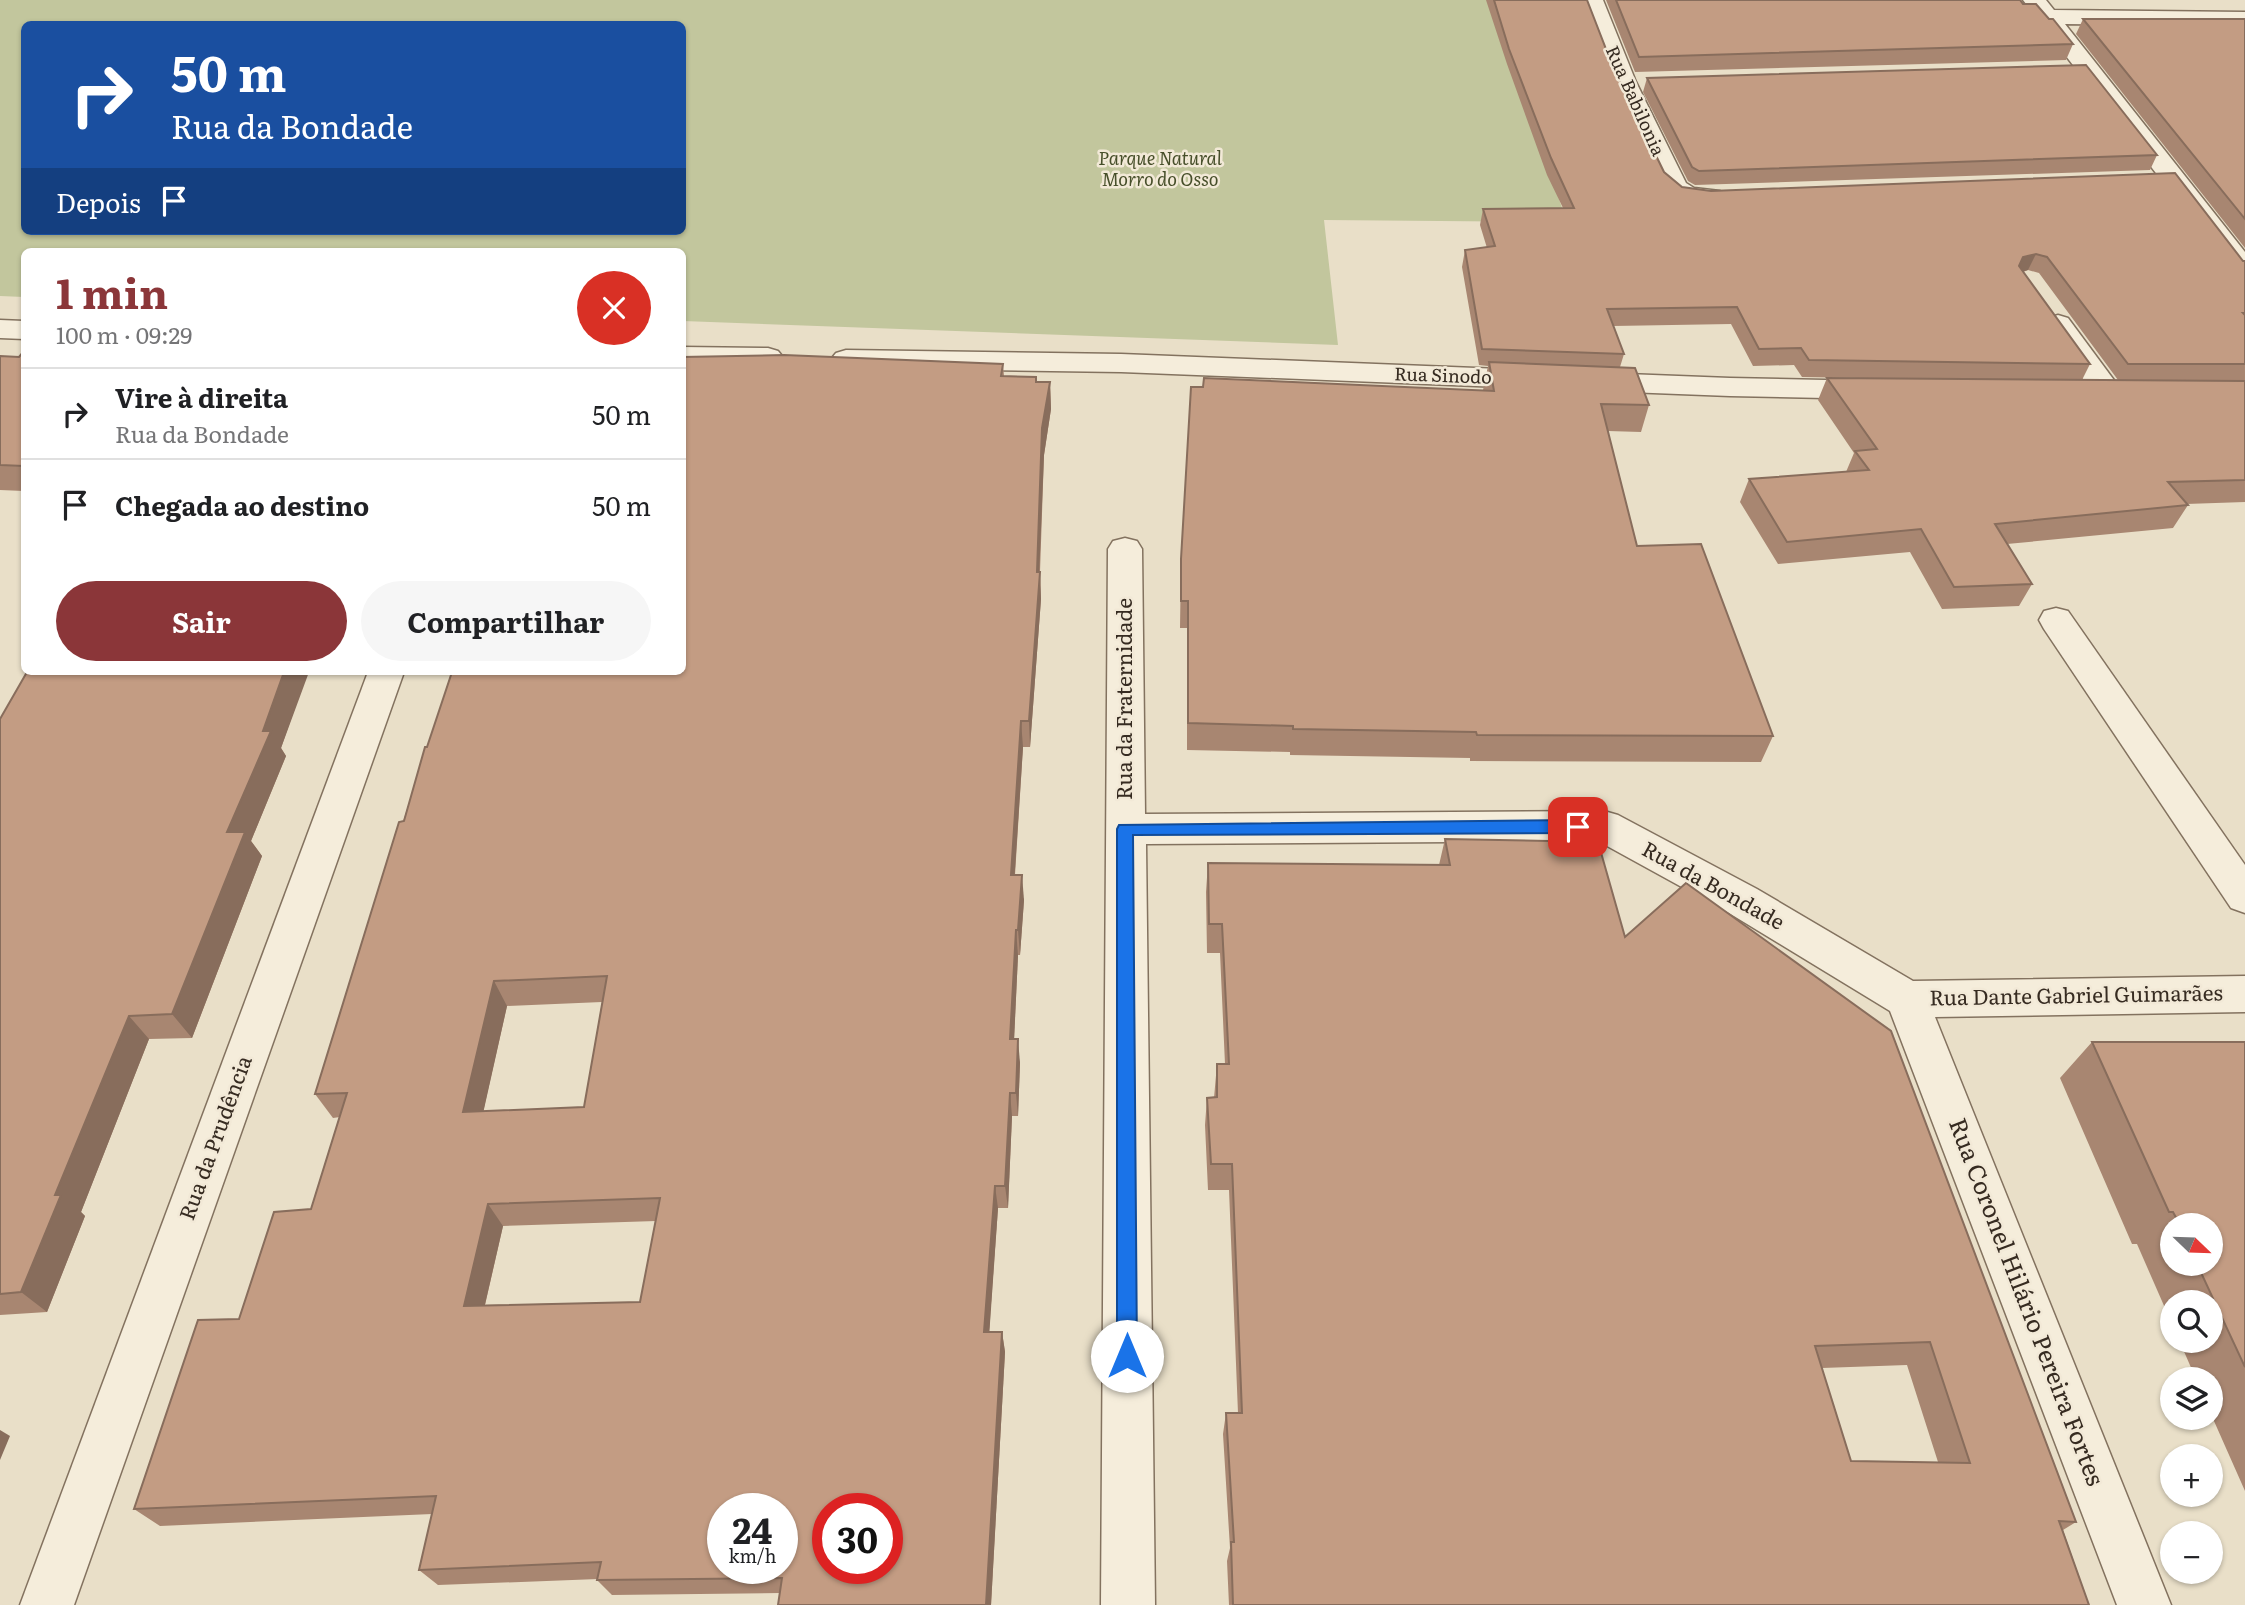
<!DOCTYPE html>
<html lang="pt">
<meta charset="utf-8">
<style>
body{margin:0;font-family:Literata,serif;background:#f6f6f6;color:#202124;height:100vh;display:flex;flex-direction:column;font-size:26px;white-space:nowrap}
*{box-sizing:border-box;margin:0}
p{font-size:23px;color:#757577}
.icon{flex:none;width:38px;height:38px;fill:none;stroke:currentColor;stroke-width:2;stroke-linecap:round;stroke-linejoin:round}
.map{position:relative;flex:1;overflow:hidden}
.side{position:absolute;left:21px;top:248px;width:665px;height:427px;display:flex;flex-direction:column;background:#fff;border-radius:10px;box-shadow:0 2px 5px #0004}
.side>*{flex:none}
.top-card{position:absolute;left:21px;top:21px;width:665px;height:214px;border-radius:10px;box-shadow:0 2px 5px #0004;background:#1a4fa0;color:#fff;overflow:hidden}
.needle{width:46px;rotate:113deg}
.controls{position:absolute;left:2160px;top:1213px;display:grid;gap:14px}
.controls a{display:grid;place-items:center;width:63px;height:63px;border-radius:50%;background:#fff;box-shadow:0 2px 5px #0004;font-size:35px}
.speed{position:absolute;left:707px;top:1493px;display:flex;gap:14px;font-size:35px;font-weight:700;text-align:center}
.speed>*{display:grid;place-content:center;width:91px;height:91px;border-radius:50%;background:#fff;box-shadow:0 2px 5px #0004;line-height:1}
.speed small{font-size:18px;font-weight:400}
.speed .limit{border:10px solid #d22;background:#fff;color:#111}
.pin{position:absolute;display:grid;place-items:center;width:60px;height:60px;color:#fff;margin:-30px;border-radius:14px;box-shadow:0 4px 10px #0006}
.me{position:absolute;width:77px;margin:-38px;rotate:0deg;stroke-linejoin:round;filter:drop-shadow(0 0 5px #0008)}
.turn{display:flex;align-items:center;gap:24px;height:147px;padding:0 35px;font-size:32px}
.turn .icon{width:91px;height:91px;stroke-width:2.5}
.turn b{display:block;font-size:49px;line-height:60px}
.then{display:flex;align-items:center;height:66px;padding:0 35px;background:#0003;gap:14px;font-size:26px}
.round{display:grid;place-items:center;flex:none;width:74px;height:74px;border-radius:37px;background:#f6f6f6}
.overview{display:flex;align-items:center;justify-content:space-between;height:119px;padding:0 35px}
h1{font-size:42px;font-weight:700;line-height:52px;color:#8b3639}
.action{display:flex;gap:14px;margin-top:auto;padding:14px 35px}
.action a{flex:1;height:80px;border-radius:42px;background:#8b3639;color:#fff;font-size:28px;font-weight:700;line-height:80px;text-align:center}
.action a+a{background:#f6f6f6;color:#202124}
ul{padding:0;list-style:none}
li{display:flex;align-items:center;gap:21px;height:91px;padding:0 35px;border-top:2px solid #e0e0e0}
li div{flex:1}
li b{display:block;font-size:26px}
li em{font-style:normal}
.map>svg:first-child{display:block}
.green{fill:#c2c69d;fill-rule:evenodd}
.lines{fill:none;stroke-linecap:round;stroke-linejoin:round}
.minor-casing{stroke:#83725f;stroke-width:3}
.minor{fill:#f5eddb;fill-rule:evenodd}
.wall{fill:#a88671;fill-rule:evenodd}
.shaded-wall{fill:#886d5c}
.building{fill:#c39c83;stroke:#886d5c;stroke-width:2;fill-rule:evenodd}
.route{fill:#1a73e8;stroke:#114b97;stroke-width:2}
.labels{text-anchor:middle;stroke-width:5;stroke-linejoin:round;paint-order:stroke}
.far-street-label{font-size:18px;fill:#362b21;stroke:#f2e9d7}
.far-park-label{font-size:18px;font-style:italic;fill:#474f2a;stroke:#f2e9d7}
.street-label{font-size:21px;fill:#362b21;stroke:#f2e9d7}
.near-street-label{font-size:24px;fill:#362b21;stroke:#f2e9d7}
</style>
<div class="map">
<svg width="2245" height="1605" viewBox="0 0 2245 1605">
<rect width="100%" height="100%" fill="#e9dfc8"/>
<!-- green -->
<path class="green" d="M0,0h1501l-4,22 70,200 -243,-2 14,125 -655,-24 -1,-69h-658v45l-24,-1zM24,24h658v207h-658z"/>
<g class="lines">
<!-- minor casing -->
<g class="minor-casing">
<g id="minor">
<path d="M1581,0h22l33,82 50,101 8,5 26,3 4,6 -4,6 -9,2 -33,-4 -16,-14 -50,-105z"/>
<path d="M2023,0h23l8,10 191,2v14l-180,-2 180,228v26l-10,-2z"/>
<path d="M2058,315l10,3 51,69 4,6 -4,6 -11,3 -11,-3 -53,-75 4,-6z"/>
<path d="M0,320l24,1v18l-24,-1z"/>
<path d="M682,347l86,1 10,3 5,6 -5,6 -10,3 -86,-1z"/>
<path d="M846,350l275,4 609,24 143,3 11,3 4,6 -4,6 -11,3 -143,-3 -609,-24 -275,-4 -10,-3 -5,-6 5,-6z"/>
<path d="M1125,538l12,3 5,8 3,265 459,-3 14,4 139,74 156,92 332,-5v36l-310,5 236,588h-54l-227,-594 -161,-98 -131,-72 -452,3 9,761h-54l7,-1056 5,-8z"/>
<path d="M2056,608l12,3 177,254v48l-14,-5 -187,-279 -5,-9 5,-9z"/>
<path d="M368,672h36l-330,933h-54z"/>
</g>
</g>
<!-- minor -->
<use href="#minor" class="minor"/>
</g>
<!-- wall -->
<g class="wall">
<path d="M1486,0h101l26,67 51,105 18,15 563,74v120h-55h55v121l-59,2 2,1 -15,23 -166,16 25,40 -13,22 -77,3 -32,-57 -132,12 -38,-62 9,-23 97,-7 8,-19 -36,-53 9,-22 95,1 -120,-2 -8,-12 -41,1 -22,-42 -118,2 11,28 -4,13 29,38 -8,27 -33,-1 29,115 136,190 -12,26 -291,-1v-3l-180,-3v-3l-103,-2v-122h-7l1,-69 302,-169 5,-24 -9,-1 -17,-98 3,-17 22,-2 -7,-23 3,-16 80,-1 -16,-33 -40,-111zM2028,270l11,3 79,107h-36l8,-16 -67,-92z"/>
<path d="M1606,0h414l3,4 50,40 -7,16 -431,12z"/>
<path d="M2083,19h162v229l-169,-214z"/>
<path d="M1647,78l510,77 -7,15 -455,15 -7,-4 -45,-89z"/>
<path d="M24,351v140l-24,-1v-134l19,1z"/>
<path d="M1003,364l1,12 32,6h14l1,27 -7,46 -4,117 1,27 -11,148h-7l-8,128 9,25 -4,55h-2l-4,84 6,24 -2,53h-6l-4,92h-10l-9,124h13l3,20 -14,253h-213l2,-12 -168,2 -15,-15 1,-1 -160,6 -19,-15 13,-56 -272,12 -26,-17 105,-190 72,-110 29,-92 -7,1 -18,-24 112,-347zM602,1002l-18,105 -101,5 24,-106zM656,1221l-16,81 -155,3 18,-79z"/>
<path d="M297,702l-16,46 5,8 -35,85 11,15 -70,182 -43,1 -68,173 4,4 -38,96 -47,3v-596z"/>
<path d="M1445,839l180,98 451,585 -13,8 26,75h-860l-2,-44 3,-13 -7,-114 3,-21h12l-9,-223h-21l-3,-65 2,-27h7l3,-34h8l-5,-111h-13l-1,-61 2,-29 231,2zM1907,1365l31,97 -87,-1 -29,-93z"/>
<path d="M2092,1042h153v449l-35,-79v-33h-14l-17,-39h31v-38h-38v22l-35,-80h-5l-72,-166zM2172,1225h38v39h-38z"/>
</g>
<!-- shaded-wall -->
<g class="shaded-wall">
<path d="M2036,254l-8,16 -13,4 8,-17z"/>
<path d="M1050,382l1,27 -7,46 -5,123 1,-6 1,27 -11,148 -1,-26 13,-293z"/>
<path d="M284,672h25l-28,76 5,8 -35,85 11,15 -70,182 -20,-24 55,-182z"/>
<path d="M1021,721l2,26 -10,153 -2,-25z"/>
<path d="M1022,875l2,25 -4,55 -2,-25z"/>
<path d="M1016,930l2,25 -5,108 -3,-24z"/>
<path d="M494,981l13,25 -29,130 -15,-24z"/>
<path d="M129,1016l20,23 -68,173 4,4 -38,96 -26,-20 34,-97z"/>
<path d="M1018,1039l2,24 -2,53 -2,-23z"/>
<path d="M1010,1093l2,23 -4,92 -3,-22z"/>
<path d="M995,1186l3,22 -10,144 -4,-20z"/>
<path d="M488,1204l15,22 -23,100 -16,-20z"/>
<path d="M1002,1332l3,20 -14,253h-5z"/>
<path d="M0,1430l10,6 -10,24z"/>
</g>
<!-- building -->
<g class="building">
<path d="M1494,0h93l26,67 51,105 18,15 29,4 464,-18 68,88h2v52h-2l2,2v49h-117l-81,-107 -11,-3 -13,3 -4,9 71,98 -281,-4 -8,-12 -42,1 -22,-42 -130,2 17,45 -142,-5 -17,-99 30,-4 -12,-37 91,-1 -23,-50 -42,-109z"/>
<path d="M1616,0h404l3,4h13l13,15h4l20,25 -434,13z"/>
<path d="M2083,19h162v200z"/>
<path d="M2086,65l71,90 -458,16 -7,-4 -45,-89z"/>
<path d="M24,351v115l-24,-1v-109l19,1z"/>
<path d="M784,355l219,9 -2,12 35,1v5h14l-8,46 -5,144h3l-11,149h-8l-10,154h11l-4,55h-2l-6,109h8l-2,54h-6l-5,93h-10l-11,146h18l-16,273h-208l4,-27 -185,2 4,-18 -182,8 17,-74 -302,13 64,-189 41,-1 35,-107 37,-3 36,-116 -32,1 84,-272 5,-1 21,-74h2l25,-75h230v-315zM607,976l-23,131 -121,5 31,-131zM660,1198l-20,104 -176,4 24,-102zM723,1508h59v60h-59zM828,1508h59v60h-59z"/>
<path d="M1489,362l146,6 14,37 -48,-1 36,142 64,-2 72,192 -296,-1 -1,-3 -183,-3v-3l-105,-3v-122h-7v-42l10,-172h12l1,-9 290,13z"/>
<path d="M1827,378l418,3v99l-77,2 20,23 -193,19 37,60 -78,3 -33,-58 -134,13 -38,-63 120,-9 -14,-19 22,-2z"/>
<path d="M27,672h257l-21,59h8l-44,101h18l-73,182 -43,2 -74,179h6l-40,97 -21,2v-575z"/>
<path d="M1445,839l153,3 27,95 61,-54 205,148 185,491 -17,-1 30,84h-856l-2,-63h3l-8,-129h16l-10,-249h-21l-4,-66 10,-1v-33h12l-7,-140h-13l-1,-61 242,2zM1930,1342l40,121 -119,-2 -36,-115z"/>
<path d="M2092,1042h153v325l-48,-103h13v-39h-30l-7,-13h-4z"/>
</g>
<!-- route -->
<path class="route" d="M1578,820l8,7 -8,6 -445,2 4,521 -3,7 -7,3 -7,-3 -3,-7v-527l2,-4z"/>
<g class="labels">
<!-- far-street labels -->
<g class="far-street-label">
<text transform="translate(1635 101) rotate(66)" y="6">Rua Babilonia</text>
<text transform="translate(1443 376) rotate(2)" y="6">Rua Sinodo</text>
</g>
<!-- far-park labels -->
<g class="far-park-label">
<text x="1160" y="165">Parque Natural<tspan x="1160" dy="21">Morro do Osso</tspan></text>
</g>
<!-- street labels -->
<g class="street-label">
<text transform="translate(1125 699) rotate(-90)" y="7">Rua da Fraternidade</text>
<text transform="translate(1713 886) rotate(29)" y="7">Rua da Bondade</text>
<text transform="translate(2076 996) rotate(-1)" y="7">Rua Dante Gabriel Guimarães</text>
<text transform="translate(216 1138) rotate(-70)" y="7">Rua da Prudência</text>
</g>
<!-- near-street labels -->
<g class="near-street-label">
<text transform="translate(2026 1302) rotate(69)" y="8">Rua Coronel Hilário Pereira Fortes</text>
</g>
</g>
</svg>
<div class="controls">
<a><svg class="needle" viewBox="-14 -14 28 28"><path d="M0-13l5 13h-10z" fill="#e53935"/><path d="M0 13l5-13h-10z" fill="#757577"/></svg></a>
<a><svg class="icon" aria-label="search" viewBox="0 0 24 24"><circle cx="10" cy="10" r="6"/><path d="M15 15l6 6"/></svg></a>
<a><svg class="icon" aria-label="layers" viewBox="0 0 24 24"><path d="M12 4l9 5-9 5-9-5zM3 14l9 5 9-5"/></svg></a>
<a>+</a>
<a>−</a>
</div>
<div class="speed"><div>24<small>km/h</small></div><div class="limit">30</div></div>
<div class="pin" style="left:1578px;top:827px;background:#d93025"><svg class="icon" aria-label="arrive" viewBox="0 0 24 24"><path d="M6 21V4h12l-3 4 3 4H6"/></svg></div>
<svg class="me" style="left:1127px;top:1356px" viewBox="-20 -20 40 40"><circle r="19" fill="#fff"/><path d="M0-13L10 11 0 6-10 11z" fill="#1a73e8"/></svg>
<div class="top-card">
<div class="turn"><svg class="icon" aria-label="right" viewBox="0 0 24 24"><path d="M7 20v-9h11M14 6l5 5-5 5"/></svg><div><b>50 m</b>Rua da Bondade</div></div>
<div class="then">Depois<svg class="icon" aria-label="arrive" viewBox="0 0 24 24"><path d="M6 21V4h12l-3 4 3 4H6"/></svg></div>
</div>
<section class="side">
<div class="overview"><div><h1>1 min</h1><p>100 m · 09:29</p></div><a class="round" style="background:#d93025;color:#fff"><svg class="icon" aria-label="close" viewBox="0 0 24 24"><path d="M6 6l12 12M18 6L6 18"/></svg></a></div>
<ul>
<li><svg class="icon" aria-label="right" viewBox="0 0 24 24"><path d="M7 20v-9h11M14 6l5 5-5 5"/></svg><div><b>Vire à direita</b><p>Rua da Bondade</p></div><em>50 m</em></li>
<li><svg class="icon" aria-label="arrive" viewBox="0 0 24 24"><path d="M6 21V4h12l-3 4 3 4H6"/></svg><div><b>Chegada ao destino</b></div><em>50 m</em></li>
</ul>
<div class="action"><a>Sair</a><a>Compartilhar</a></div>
</section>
</div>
